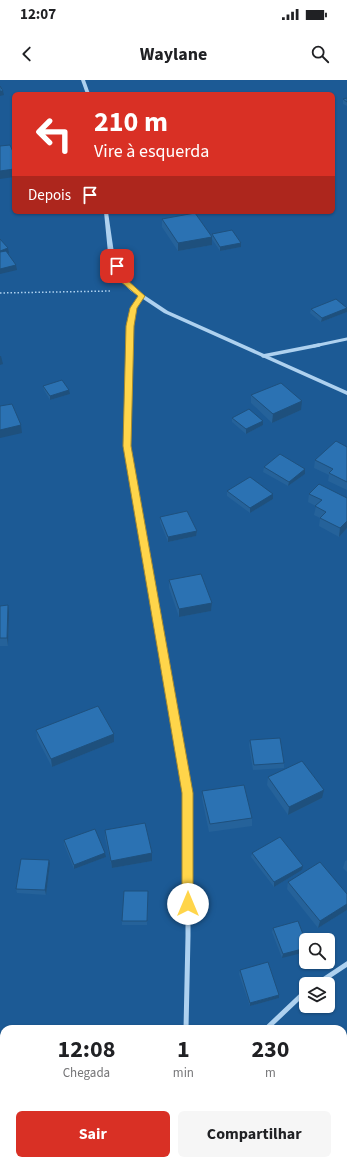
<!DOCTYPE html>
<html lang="pt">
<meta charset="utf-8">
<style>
body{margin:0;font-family:"Source Sans 3",sans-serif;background:#f6f6f6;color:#202124;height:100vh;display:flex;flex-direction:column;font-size:15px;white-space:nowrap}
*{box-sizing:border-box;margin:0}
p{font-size:13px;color:#757577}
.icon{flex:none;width:22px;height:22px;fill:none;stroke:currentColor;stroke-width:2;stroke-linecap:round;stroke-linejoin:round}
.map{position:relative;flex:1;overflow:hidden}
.details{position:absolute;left:0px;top:945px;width:347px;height:140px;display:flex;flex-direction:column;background:#fff;border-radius:12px 12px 0 0;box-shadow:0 1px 3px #0004}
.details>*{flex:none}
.hud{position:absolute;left:12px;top:12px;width:323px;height:122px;border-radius:6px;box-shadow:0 1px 3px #0004;background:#d93025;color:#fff;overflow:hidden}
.controls{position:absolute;left:299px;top:853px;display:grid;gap:8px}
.controls a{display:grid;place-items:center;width:36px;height:36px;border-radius:6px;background:#fff;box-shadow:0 1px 3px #0004;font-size:20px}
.pin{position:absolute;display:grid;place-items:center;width:34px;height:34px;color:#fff;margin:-17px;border-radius:8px;box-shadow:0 2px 6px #0006}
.me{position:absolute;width:44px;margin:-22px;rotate:0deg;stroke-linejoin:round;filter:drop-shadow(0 0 3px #0008)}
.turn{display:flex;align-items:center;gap:14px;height:84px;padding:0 16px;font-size:18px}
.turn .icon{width:52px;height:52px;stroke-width:2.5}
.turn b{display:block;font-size:28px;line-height:34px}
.then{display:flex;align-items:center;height:38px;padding:0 16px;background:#0003;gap:8px;font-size:15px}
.eta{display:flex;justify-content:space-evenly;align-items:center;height:68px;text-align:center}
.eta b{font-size:24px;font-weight:700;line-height:28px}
.button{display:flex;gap:8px;margin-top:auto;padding:8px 16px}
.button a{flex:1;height:46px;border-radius:6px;background:#d93025;color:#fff;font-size:16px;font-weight:700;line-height:46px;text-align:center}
.button a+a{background:#f6f6f6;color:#202124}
.status{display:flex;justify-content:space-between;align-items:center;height:28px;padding:0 20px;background:#fff;direction:ltr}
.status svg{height:11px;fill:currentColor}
header{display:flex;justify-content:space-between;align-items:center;height:52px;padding:0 16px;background:#fff;font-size:18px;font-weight:700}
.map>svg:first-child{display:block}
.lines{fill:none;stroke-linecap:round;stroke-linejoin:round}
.path{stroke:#aed1ef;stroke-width:1.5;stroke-dasharray:1.5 2;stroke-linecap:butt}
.minor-far2{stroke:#aed1ef;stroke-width:3}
.minor-far1{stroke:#aed1ef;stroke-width:3.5}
.minor{stroke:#aed1ef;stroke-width:5}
.tertiary{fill:#aed1ef;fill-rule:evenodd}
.wall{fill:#25629a}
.shaded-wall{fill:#1e507d}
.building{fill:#2b72b3;stroke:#1e507d}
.route{fill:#ffd54a;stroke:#a68a30}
</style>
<div class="status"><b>12:07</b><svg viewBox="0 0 49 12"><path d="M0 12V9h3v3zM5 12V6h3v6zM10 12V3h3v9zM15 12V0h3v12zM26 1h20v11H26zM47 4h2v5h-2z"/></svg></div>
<header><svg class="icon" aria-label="back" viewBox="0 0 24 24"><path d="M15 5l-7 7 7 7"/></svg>Waylane<svg class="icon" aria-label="search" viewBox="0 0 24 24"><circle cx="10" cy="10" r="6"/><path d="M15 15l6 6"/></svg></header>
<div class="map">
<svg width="347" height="1085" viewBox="0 0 347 1085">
<rect width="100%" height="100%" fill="#1c5a95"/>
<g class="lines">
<!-- path -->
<path class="path" d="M0,213l111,-2"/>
<!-- minor-far2 -->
<g class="minor-far2">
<path d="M130,266c0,-21 -1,-32 11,-50"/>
<path d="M314,266l33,-7"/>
</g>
<!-- minor-far1 -->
<g class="minor-far1">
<path d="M130,265l-3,102 44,251"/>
<path d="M263,276l56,-11"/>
</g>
<!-- minor -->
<g class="minor">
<path d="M171,617l17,96v143l-2,93"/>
<path d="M317,904l30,-20"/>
<path d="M266,949l40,-38"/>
<path d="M188,1081v4"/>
<path d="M166,1085l1,-4"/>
</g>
<!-- tertiary -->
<g class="tertiary">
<path d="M81,0h4l5,14h-4z"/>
<path d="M104,132h4l6,41 11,26 10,10 33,22 179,80v4l-183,-82 -33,-22 -11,-11 -12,-27z"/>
</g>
</g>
<!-- wall -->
<g class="wall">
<path d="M347,18v8l-4,-2v-5z"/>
<path d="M162,139l49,17 1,-2 29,13 -21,4 -8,-12v6l-34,6 -16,-24z"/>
<path d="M311,229l36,3 -26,10 -11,-9z"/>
<path d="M43,306l27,8 -20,6 -6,-10z"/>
<path d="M251,315l50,15 -29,13 -21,-20z"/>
<path d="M232,338l31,7 -17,9 -14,-12z"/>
<path d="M347,367v43l-19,-9 1,-6 -15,-7 1,-8z"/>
<path d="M264,387l41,2v5l-17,12 -25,-14z"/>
<path d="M227,411l46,8 -23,14 -23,-17z"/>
<path d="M309,414l38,4v30l-8,9 -20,-11 1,-8 -6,-3 2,-9 -8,-4z"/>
<path d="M160,437l37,14 -1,5 -28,6 -8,-20z"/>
<path d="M169,500l43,23 -1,8 -32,6 -10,-29z"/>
<path d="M0,526l9,7 -1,33h-8z"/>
<path d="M36,650l78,4v8l-62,25 -15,-29z"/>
<path d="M250,660l34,23v5l-31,2 -4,-25z"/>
<path d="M268,697l54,21 -34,17 -21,-30z"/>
<path d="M202,711l50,27v8l-43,6 -7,-34z"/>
<path d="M105,750l47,23v8l-40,7 -7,-30z"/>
<path d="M64,760l42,17 -32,12 -10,-25z"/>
<path d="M252,773l50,17 -28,17 -23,-30z"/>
<path d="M347,780v12l-4,-4 2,-7z"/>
<path d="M50,784l-4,31 -29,-2 -1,-4z"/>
<path d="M288,802l59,12v16l-29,18 -31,-39z"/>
<path d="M148,815l-1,30h-25v-4z"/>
<path d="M298,841l-16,37 -10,-26 1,-4z"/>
<path d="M240,890l39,28 -29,8 -11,-32z"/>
</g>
<!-- shaded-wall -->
<g class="shaded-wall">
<path d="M0,11h3l1,4 -4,1z"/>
<path d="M14,89v8l-14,2v-8z"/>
<path d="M212,157v8l-34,6v-8z"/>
<path d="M241,163v4l-21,4v-4z"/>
<path d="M8,168l1,5 -9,2v-4z"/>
<path d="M16,185l1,5 -17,4v-5z"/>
<path d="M347,228v4l-26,10 1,-4z"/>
<path d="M0,276h1l2,8 -3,1z"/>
<path d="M69,310l1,4 -20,6v-4z"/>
<path d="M302,321l-1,9 -29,13 1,-9z"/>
<path d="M263,341v4l-17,9v-5z"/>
<path d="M21,345l1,8 -22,5v-8z"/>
<path d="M305,389v5l-17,12 1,-4z"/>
<path d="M273,414v5l-23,14v-5z"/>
<path d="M347,441v7l-8,9 1,-9z"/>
<path d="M197,451l-1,5 -28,6v-5z"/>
<path d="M212,523l-1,8 -32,6v-8z"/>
<path d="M8,525l1,8 -1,33 -1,-8z"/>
<path d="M114,654v8l-62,25 -1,-8z"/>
<path d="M324,710l-2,8 -34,17 1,-8z"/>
<path d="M105,773l1,4 -32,12v-4z"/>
<path d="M152,773v8l-40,7 -1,-7z"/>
<path d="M49,780l1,4 -4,31 -1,-5z"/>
<path d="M303,786l-1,4 -28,17v-5z"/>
<path d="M347,824v6l-29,18 2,-7z"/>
<path d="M306,868v4l-24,6 1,-4z"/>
<path d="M279,915v3l-29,8v-3z"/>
</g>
<!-- building -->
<g class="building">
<path d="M0,6l3,5h-3z"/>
<path d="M347,18v4l-4,-3z"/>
<path d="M10,65l4,9v15l-14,2v-25z"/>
<path d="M195,133l17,24 -34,6 -16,-24z"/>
<path d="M232,150l9,13 -21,4 -8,-13z"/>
<path d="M0,159l8,9 -8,3z"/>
<path d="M6,171l10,14 -16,4v-17z"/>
<path d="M336,219l11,9 -25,10 -11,-9z"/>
<path d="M62,300l7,10 -19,6 -7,-10z"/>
<path d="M281,303l21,18 -29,13 -22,-19z"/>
<path d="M12,324l9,21 -21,5v-24z"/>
<path d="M249,329l14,12 -17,8 -14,-11z"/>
<path d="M336,361l11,6v35l-18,-9 4,-4 -18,-9z"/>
<path d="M280,374l25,15 -16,13 -25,-15z"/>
<path d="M250,397l23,17 -23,14 -23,-17z"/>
<path d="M319,404l28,14v23l-7,7 -20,-10 6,-6 -11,-6 7,-6 -13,-6z"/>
<path d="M187,431l10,20 -29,6 -8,-20z"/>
<path d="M201,494l11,29 -33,6 -10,-29z"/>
<path d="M8,525l-1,33h-7v-32z"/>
<path d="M98,626l16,28 -63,25 -15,-29z"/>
<path d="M280,658l4,25 -30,2 -4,-25z"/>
<path d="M302,681l22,29 -35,17 -21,-30z"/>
<path d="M244,705l8,33 -42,6 -8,-33z"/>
<path d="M145,743l7,30 -41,8 -6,-31z"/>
<path d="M95,749l10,24 -31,12 -10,-25z"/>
<path d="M280,757l23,29 -29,16 -22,-29z"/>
<path d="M21,779l28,1 -4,30 -29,-1z"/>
<path d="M320,782l27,32v10l-27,17 -32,-39z"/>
<path d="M124,811h24l-1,30h-25z"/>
<path d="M298,841l8,21v6l-23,6 -10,-26z"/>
<path d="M268,882l11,33 -29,8 -10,-33z"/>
</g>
<!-- route -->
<path class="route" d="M114,185h5l7,14 19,17 -8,12 -3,18 -3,120 62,347v111l-1,3 -4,2 -4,-2 -2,-3v-111l-59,-347 3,-120 4,-18 8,-12 -18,-15 -7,-15z"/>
</svg>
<div class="controls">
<a><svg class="icon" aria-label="search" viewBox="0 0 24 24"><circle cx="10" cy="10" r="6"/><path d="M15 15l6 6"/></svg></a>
<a><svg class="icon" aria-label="layers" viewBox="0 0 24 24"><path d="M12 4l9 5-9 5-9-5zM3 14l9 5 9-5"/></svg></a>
</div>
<div class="pin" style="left:117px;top:186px;background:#d93025"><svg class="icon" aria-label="arrive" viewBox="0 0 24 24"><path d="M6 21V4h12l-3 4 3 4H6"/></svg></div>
<svg class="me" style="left:188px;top:824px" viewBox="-20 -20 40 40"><circle r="19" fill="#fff"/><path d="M0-13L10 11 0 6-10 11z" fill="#ffd54a"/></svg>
<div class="hud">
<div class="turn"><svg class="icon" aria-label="left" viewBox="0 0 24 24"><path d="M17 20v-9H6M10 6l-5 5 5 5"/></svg><div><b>210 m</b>Vire à esquerda</div></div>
<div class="then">Depois<svg class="icon" aria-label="arrive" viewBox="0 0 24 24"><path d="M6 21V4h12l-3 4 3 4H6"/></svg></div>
</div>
<section class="details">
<div class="eta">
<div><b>12:08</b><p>Chegada</p></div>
<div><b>1</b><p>min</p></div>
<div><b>230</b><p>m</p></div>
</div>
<div class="button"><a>Sair</a><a>Compartilhar</a></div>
</section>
</div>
